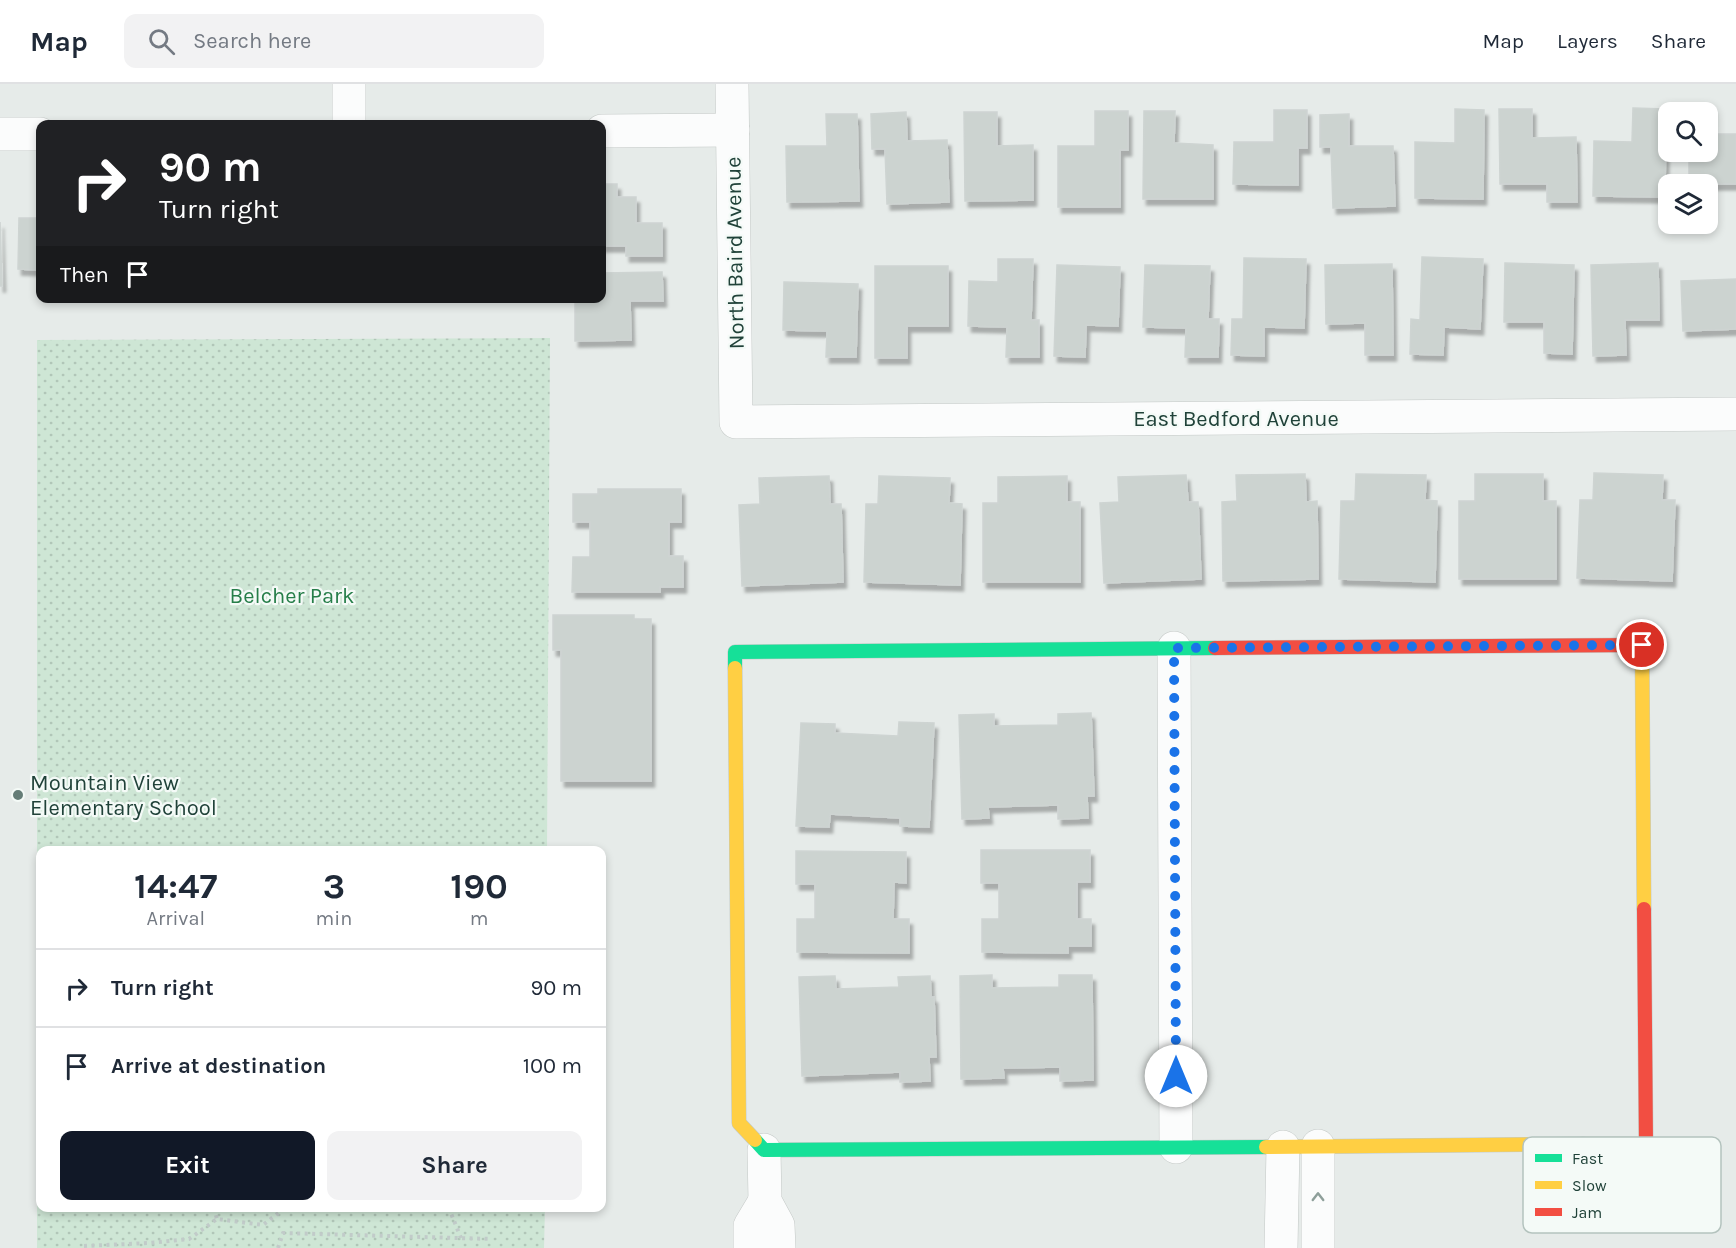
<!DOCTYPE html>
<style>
body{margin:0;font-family:Karla,sans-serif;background:#f2f2f3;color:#1f2937;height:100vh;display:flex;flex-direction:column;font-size:22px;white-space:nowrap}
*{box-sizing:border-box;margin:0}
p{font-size:20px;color:#747a83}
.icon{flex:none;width:33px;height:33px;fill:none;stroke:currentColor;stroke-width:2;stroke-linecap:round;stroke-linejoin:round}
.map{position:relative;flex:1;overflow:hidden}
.side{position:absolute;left:36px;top:762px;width:570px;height:366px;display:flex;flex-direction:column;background:#fff;border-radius:12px;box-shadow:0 3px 9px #0003}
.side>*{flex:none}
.hud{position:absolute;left:36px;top:36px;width:570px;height:183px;border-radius:12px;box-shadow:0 3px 9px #0003;background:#202124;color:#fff;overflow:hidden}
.fabs{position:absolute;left:1658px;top:18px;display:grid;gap:12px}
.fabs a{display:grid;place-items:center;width:60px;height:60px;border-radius:12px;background:#fff;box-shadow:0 3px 9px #0003;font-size:30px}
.pin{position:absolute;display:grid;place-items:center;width:51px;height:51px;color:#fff;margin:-26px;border:3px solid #fff;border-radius:50%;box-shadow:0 2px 6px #0007}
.me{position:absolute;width:66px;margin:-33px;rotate:0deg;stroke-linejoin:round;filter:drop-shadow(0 0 4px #0008)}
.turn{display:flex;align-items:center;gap:21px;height:126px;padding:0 24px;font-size:27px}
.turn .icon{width:78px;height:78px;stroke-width:2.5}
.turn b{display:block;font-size:42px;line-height:51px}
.then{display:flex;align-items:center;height:57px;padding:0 24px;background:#0003;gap:12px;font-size:22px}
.eta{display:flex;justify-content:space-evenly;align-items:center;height:102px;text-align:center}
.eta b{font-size:36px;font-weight:700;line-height:42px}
.primary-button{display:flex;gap:12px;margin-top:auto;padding:12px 24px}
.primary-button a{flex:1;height:69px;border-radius:12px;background:#111827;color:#fff;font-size:24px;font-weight:700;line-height:69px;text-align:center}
.primary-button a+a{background:#f2f2f3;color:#1f2937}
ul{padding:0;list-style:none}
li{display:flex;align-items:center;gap:18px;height:78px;padding:0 24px;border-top:2px solid #e0e1e3}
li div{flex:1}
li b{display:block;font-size:22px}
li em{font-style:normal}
header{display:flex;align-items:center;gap:36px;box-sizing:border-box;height:84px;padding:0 30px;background:#fff;border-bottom:2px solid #e0e1e3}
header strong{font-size:28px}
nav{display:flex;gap:33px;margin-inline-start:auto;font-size:21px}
.search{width:420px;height:54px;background:#f2f2f3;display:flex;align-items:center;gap:15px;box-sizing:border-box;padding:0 21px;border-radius:12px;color:#747a83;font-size:22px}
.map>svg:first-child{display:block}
.park{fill:url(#park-dots)}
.building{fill:#ccd3d0;stroke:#ced4d2;stroke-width:1.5;filter:url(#shadow)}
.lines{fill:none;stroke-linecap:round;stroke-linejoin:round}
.street-casing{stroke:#c3c8c6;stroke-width:34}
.fast-casing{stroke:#c1c9c6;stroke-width:15}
.slow-casing{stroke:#c1c9c6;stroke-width:15}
.jam-casing{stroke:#c1c9c6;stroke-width:15}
.path{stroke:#c1cbc9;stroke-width:4;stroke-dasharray:3 4.5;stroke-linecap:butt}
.street{stroke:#fbfcfc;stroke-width:33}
.fast{stroke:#16e098;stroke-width:14}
.slow{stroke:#ffcf43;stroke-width:14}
.jam{stroke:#f24e42;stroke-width:14}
.oneway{stroke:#8e9f9a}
.route{stroke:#1a73e8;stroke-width:10;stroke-dasharray:0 18}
.poi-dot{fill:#657d77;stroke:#f4faf7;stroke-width:2}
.labels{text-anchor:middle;stroke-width:4.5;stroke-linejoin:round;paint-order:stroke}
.street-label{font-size:22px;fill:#204239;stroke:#f4faf7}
.park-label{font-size:22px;fill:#267e49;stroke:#f4faf7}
.poi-label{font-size:22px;fill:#204239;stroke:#f4faf7;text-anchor:start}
.key{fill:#f4faf7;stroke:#b4c3be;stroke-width:1.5}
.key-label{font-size:16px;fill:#204239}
</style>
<header>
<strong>Map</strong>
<div class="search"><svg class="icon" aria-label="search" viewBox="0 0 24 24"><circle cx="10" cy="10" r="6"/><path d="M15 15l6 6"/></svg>Search here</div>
<nav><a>Map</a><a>Layers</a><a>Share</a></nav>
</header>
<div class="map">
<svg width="1736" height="1164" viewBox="0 0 1736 1164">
<defs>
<pattern id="park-dots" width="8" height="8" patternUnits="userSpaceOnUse" patternTransform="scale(1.5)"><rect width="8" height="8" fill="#cee6d5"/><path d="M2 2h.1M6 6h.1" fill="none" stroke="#b1c6b8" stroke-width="1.8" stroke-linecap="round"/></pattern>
<filter id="shadow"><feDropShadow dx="3.5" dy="6" stdDeviation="1.5" flood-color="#0004"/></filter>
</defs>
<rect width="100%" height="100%" fill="#e6ebe9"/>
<!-- park -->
<path class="park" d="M550,254l-3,512h-507v358h505l-1,40h-507v-908z"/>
<!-- building -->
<g class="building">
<path d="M1633,24l33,1 -1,88 -72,-1 1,-55 38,1z"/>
<path d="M1678,24h34l-1,26h25v50h-47v-32h18v-40h-29z"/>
<path d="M1455,25l29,1 -1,89 -68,-1v-56l40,1z"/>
<path d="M1499,25h33v29l44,-1 1,65h-30v-18h-47z"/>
<path d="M1274,26h33v38h-9v37l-65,-1 1,-42h40z"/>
<path d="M1095,27h33v39h-8v57h-62v-61h37z"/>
<path d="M1144,27h31l-1,32 39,2v54h-70z"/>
<path d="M906,28l1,29 40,-1 2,62 -62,2 -2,-55h-13l-1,-35z"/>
<path d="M964,28h33v34l36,-1v55l-68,1z"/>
<path d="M826,30h31l2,87 -72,1 -1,-56h41z"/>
<path d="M1349,30v32h44l2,60 -62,2 -2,-61h-11v-32z"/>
<path d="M602,100h15v13h19v26h26v33h-36v-10h-24z"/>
<path d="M19,134h21v52l-22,-1z"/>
<path d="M0,138l2,64h-2z"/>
<path d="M1422,173l61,2 -3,70 -36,-2 -1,28 -33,-1 1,-35 9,1z"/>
<path d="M1244,174l62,1 -2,69 -40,-1v29l-33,-1 1,-36h11z"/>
<path d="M998,175h35l-2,61h8v37h-33l1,-30 -39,-1 1,-45 29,1z"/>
<path d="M1505,179l69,2 -2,89 -28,-1v-31h-40z"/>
<path d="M1658,179l1,57h-34l1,35 -33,1 -2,-91z"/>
<path d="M1392,180l1,91h-28v-32l-39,1 -1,-59z"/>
<path d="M1057,181l63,2 -2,59 -32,-1 -1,32 -31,-1z"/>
<path d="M1145,181l65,1 -2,53h11l-1,38h-33l1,-29 -43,-1z"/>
<path d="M875,182h73v60h-41v32h-32z"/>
<path d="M662,188l1,29h-33l1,39 -56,1v-43h27v-25z"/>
<path d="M1736,195v50l-53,2 -2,-50z"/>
<path d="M784,198l74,2 -2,73h-30l1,-26 -44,-1z"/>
<path d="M1594,389l69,2 -1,25h13l-3,81 -95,-3 3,-78h13z"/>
<path d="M1305,390l1,28 11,-1 1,78 -95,2 -1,-79 15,-1 -1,-26z"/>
<path d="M1356,390l70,1 -1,25 12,1 -2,81 -96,-3 2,-78h14z"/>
<path d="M1475,390h68v27h13v78h-97v-78h16z"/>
<path d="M1186,391l2,27h10l3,77 -97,4 -4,-80 19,-1 -1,-25z"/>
<path d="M829,392l1,28h11l2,78 -101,4 -3,-81 21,-1 -1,-26z"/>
<path d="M879,392l71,2 -1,25 13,1 -2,81 -96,-3 2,-78h12z"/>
<path d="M1067,392v26h13v80h-97v-79h15v-26z"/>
<path d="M598,405h83v33h-12v34h14v31h-23v5h-88l1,-35h17v-35h-17v-28h25z"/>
<path d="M553,531h81v4h17v162h-90v-131h-8z"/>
<path d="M1091,629l3,83h-7l1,22 -30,1v-14l-70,2 1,11 -27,1 -3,-104 35,-1v12l64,-1v-11z"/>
<path d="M899,638l35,1 -5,104 -29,-1v-8l-70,-4 -1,13 -33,-1 5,-103 34,1v9l63,3z"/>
<path d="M981,766h109v32h-13v37h14v27h-23v7l-86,-1v-33h17v-36h-18z"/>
<path d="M796,767l110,1v31l-12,-1 -1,37h16v34l-112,-1v-33h18v-35h-19z"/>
<path d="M992,891v13l67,-1v-12h33l1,105 -33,1v-14l-57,1 1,10 -43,1 -1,-103z"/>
<path d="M835,892l1,13 63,-2 -1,-10 32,-1 1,21h3l2,60h-7l1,24 -30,1v-10l-98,4 -3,-99z"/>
</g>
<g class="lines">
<!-- street casing -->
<g class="street-casing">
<g id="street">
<path d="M732,0l4,338 1000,-8"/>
<path d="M349,40v-40"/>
<path d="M602,47l131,-1"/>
<path d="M0,50h40"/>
<path d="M1174,564l2,499"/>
<path d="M1318,1062v102"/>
<path d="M764,1066l1,51 13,24 1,23"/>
<path d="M750,1164v-22l15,-25"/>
<path d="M1281,1164l2,-101"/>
</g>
</g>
<!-- fast casing -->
<g class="fast-casing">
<g id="fast">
<path d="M735,584v-16l480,-4"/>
<path d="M755,1056l9,10 502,-3"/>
</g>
</g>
<!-- slow casing -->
<g class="slow-casing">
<g id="slow">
<path d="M1642,561l2,264"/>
<path d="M735,584l4,455 16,17"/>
<path d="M1266,1063l317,-3"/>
</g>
</g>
<!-- jam casing -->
<g class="jam-casing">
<g id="jam">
<path d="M1215,564l427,-3"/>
<path d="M1583,1060h63l-2,-235"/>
</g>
</g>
<!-- path -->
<g class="path">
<path d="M214,1124l3,11"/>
<path d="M452,1124l-2,3 11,27"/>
<path d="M84,1162l65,-3 40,-4 28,-20 46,6 22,-17"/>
<path d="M278,1164l5,-15 209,6"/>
</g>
<!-- street -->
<use href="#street" class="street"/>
<!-- fast -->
<use href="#fast" class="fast"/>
<!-- slow -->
<use href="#slow" class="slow"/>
<!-- jam -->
<use href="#jam" class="jam"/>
</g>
<!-- one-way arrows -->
<defs><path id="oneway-chevron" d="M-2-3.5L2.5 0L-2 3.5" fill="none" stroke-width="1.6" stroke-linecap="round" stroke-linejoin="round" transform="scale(1.5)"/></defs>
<use class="oneway" href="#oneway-chevron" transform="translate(1318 1113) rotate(-90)"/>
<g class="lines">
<!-- route -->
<path class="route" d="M1176,992l-2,-428 468,-3"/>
</g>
<!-- markers -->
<circle class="poi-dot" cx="18" cy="711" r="6"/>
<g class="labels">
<!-- street labels -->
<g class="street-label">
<text transform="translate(734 169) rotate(-91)" y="8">North Baird Avenue</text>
<text x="1236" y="342">East Bedford Avenue</text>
</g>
<!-- park labels -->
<g class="park-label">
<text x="292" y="519">Belcher Park</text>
</g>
<!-- poi labels -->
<g class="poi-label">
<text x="30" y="706">Mountain View<tspan x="30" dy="25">Elementary School</tspan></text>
</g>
</g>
<!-- legend -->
<rect x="1523" y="1053" width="198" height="96" rx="9" class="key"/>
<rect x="1535" y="1070" width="27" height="8" fill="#16e098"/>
<rect x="1535" y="1097" width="27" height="8" fill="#ffcf43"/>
<rect x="1535" y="1124" width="27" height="8" fill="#f24e42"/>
<g class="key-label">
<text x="1572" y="1080">Fast</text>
<text x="1572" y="1107">Slow</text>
<text x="1572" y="1134">Jam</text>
</g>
</svg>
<div class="fabs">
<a><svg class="icon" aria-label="search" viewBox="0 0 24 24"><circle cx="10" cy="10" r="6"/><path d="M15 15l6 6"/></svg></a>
<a><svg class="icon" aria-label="layers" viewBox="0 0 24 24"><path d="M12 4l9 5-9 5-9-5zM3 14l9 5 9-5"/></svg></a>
</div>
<div class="pin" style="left:1642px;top:561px;background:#d93025"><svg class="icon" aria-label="arrive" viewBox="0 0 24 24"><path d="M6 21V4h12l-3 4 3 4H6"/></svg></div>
<svg class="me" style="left:1176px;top:992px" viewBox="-20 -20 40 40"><circle r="19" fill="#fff"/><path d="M0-13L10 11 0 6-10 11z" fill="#1a73e8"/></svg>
<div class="hud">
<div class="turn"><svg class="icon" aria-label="right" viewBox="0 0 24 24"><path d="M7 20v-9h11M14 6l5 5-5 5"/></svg><div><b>90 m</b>Turn right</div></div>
<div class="then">Then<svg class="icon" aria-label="arrive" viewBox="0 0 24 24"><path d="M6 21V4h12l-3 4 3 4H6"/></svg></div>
</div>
<section class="side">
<div class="eta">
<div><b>14:47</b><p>Arrival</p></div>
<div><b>3</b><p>min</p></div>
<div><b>190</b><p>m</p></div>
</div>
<ul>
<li><svg class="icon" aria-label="right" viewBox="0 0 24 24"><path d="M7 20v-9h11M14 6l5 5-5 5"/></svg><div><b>Turn right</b></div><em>90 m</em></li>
<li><svg class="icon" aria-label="arrive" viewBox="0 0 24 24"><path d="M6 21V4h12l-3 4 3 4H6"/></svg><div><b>Arrive at destination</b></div><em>100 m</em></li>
</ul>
<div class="primary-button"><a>Exit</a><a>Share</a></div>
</section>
</div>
